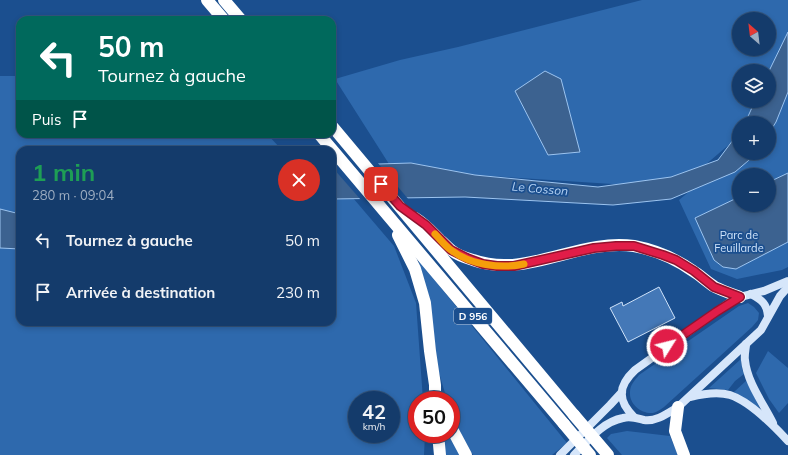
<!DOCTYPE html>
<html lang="fr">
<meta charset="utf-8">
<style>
body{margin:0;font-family:Mulish,sans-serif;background:#1d4271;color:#f1f3f6;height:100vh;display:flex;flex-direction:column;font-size:15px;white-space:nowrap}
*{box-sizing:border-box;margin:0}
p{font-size:13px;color:#9dadc1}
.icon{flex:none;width:22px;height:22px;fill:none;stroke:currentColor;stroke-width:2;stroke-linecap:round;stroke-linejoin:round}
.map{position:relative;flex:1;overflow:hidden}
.drawer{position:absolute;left:16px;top:146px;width:320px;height:180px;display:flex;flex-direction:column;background:#143b6b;border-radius:12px;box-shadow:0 2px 6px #0003,0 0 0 1px #33557e}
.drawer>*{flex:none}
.guide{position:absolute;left:16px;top:16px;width:320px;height:122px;border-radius:12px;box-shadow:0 2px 6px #0003,0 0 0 1px #33557e;background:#00695c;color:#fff;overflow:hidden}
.needle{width:26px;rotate:332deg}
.controls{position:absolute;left:732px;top:12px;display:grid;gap:8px}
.controls a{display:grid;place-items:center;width:44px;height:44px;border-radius:50%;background:#143b6b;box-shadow:0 2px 6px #0003,0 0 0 1px #33557e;font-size:20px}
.speed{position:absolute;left:348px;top:391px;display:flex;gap:8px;font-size:20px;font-weight:700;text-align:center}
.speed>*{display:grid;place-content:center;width:52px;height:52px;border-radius:50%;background:#143b6b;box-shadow:0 2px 6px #0003,0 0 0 1px #33557e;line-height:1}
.speed small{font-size:10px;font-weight:400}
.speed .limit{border:6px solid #d22;background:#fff;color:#111}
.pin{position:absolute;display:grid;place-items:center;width:34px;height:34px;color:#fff;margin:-17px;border-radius:8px;box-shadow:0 2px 6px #0006}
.me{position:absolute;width:44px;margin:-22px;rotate:54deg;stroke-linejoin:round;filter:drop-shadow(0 0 3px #0008)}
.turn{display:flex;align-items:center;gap:14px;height:84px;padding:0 16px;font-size:18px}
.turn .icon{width:52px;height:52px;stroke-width:2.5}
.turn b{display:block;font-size:28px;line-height:34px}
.then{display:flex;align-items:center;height:38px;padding:0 16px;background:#0003;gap:8px;font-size:15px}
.round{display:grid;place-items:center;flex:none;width:42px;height:42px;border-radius:21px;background:#1d4271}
.head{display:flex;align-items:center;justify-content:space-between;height:68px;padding:0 16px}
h1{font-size:24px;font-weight:700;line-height:30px;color:#1e9e55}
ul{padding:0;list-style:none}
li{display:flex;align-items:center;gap:12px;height:52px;padding:0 16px}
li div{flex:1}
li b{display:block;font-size:15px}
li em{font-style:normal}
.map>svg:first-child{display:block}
.green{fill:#2e69ad;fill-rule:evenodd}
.water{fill:#3c6290;stroke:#9cc4f0}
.pier{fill:#1b4f8f}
.building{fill:#4478b7;stroke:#cfe3fa}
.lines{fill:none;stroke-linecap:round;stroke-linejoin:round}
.secondary{stroke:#d6e6fa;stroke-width:8}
.highway{stroke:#fff;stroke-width:12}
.highway-bridge{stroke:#fff;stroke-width:12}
.route-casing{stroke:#92132f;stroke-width:10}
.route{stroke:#e11d48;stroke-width:7}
.slow{stroke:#f59e0b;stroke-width:7}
.labels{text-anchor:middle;stroke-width:3.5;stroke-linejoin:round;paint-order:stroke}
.shield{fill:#1b4f8f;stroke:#bbcadd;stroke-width:1}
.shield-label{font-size:10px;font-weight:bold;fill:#fff}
.park-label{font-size:11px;fill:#cfe3fa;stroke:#1b4f8f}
.water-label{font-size:12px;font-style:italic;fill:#b5d3f5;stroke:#1b4f8f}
</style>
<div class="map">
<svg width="788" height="455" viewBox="0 0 788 455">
<rect width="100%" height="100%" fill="#1b4f8f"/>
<!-- green -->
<g class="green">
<path d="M642,0h146v267l-6,3 -45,9 -26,-10 -32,-69 60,-50v3h30v-30h-30v13l-35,30 -61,20 -168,-11 -64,-12 -22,1 -54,-85 65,-19 58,-13zM739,19h30v30h-30zM739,71h30v30h-30zM739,175h30v30h-30z"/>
<path d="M0,76h20v58h247l15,16h-262v63l-20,2z"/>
<path d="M353,198l41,48 22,57 7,97h-6v34h8l-1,21h-424v-207l20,1v73h312v-123zM357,400h34v34h-34z"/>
<path d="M420,262l147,181 -15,12h-79c-10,-18 -22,-34 -22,-55h-4l-9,-31 -9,-73 -11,-33z"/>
<path d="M748,303l6,4 5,6 -1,7 -6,7 -88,80c-3,2 -7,5 -11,6 -12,1 -24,-9 -23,-21 0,-7 5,-12 9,-17l100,-69z"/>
<path d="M768,351l20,17v35l-9,10 -10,-14 -13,-26z"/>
<path d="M741,359l1,10 2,5 -9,7 -7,9 -19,-2z"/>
<path d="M747,380l12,27 -1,1 -24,-16z"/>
<path d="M627,431l43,5 8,19h-56l-15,-17 4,-4z"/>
<path d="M443,434h6l11,21h-15z"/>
</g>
<!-- water -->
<g class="water">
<path d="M788,32v60l-12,30 -7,11v-10h-24l10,-22h14v-30z"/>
<path d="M545,71l16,8 19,73 -32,3 -33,-64z"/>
<path d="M739,132v21h17l-1,2 -20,17 -64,27 -58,6 -148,-8 -133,2v-27l3,-2 43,-6 33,-1 64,12 123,12 73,-10 47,-17z"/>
<path d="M788,173v69l-52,27 -13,-2 -9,-7 -19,-42 44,-21v8h30v-23z"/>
<path d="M0,209l20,5v35l-20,-1z"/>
</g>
<!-- pier -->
<path class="pier" d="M377,162l32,38h-48l-28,-32z"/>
<!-- building -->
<path class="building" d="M659,287l16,31 -47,24 -18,-34 12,-6 1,4z"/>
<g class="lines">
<!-- secondary -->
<g class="secondary">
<path d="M751,294c11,6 16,10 17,22"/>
<path d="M746,344c0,5 -2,11 -1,16 2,22 18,43 28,63"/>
<path d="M690,397c12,-3 27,-6 40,-2 19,6 44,31 58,46"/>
<path d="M634,417c-17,-17 -16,-31 1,-47l95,-68 10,-5 24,-6 24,-10"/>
<path d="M560,455l50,-50 12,-13"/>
<path d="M574,455c14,-14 28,-33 49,-37 8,-2 13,0 21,2 12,2 24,-7 34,-13l83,-77 19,-34 8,-9"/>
</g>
<!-- highway -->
<g class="highway">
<path d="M207,0l17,20"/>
<path d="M224,0l17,20"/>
<path d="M332,126l242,289"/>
<path d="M319,134l245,290"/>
<path d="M415,218c10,6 17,14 25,22 4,3 7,7 11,10 6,5 15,8 22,10 54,19 106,-22 161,-14 21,4 42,13 59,25 7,4 14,11 22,16 8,4 17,7 25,10"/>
<path d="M398,235l17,34 10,34 5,48 5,34v15"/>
<path d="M678,407l-3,24 9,24"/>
<path d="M451,427l15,28"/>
<path d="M438,434l2,21"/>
</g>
<!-- highway-bridge -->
<g class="highway-bridge">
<path d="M574,415l34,40"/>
<path d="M564,424l26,31"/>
</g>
</g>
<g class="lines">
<!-- route casing -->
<g class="route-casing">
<path id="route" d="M381,184l19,22 26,19 25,25 16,8 16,6 14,2h17l80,-18 22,-2h18l29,9 13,5 18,11 20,16 26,10 -24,15 -49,34"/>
</g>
<!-- route -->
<use href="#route" class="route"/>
<!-- slow -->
<path class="slow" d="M435,234c5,5 10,12 16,16 19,15 50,19 73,14"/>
</g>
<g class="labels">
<!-- shield labels -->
<rect class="shield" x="454" y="308" width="38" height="16" rx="3"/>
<g class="shield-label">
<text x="473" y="320">D 956</text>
</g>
<!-- park labels -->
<g class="park-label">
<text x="739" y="239">Parc de<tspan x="739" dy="13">Feuillarde</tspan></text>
</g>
<!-- water labels -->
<g class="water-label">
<text transform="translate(540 189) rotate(5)" y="4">Le Cosson</text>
</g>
</g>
</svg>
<div class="controls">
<a><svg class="needle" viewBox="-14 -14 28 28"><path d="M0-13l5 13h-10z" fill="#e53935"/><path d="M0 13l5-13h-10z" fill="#9dadc1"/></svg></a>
<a><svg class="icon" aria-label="layers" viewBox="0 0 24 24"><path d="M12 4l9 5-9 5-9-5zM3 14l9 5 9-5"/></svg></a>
<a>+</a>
<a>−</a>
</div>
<div class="speed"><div>42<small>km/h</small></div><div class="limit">50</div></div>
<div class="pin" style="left:381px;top:184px;background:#d93025"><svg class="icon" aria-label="arrive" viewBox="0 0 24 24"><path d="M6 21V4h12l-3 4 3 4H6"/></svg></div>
<svg class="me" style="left:667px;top:346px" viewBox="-20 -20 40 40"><circle r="17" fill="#e11d48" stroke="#fff" stroke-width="3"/><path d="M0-11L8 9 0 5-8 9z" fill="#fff"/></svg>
<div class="guide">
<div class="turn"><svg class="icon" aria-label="left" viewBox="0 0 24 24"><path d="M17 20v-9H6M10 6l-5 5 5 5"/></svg><div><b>50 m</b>Tournez à gauche</div></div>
<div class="then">Puis<svg class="icon" aria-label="arrive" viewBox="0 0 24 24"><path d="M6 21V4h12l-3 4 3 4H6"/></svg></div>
</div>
<section class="drawer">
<div class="head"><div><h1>1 min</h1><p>280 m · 09:04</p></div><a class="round" style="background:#d93025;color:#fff"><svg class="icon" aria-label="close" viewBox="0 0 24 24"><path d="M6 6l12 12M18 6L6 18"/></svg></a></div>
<ul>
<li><svg class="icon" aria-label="left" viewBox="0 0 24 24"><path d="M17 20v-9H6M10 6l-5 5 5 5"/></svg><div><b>Tournez à gauche</b></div><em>50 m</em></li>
<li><svg class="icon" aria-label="arrive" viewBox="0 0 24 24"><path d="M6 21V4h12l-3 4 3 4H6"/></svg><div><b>Arrivée à destination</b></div><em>230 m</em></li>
</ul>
</section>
</div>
